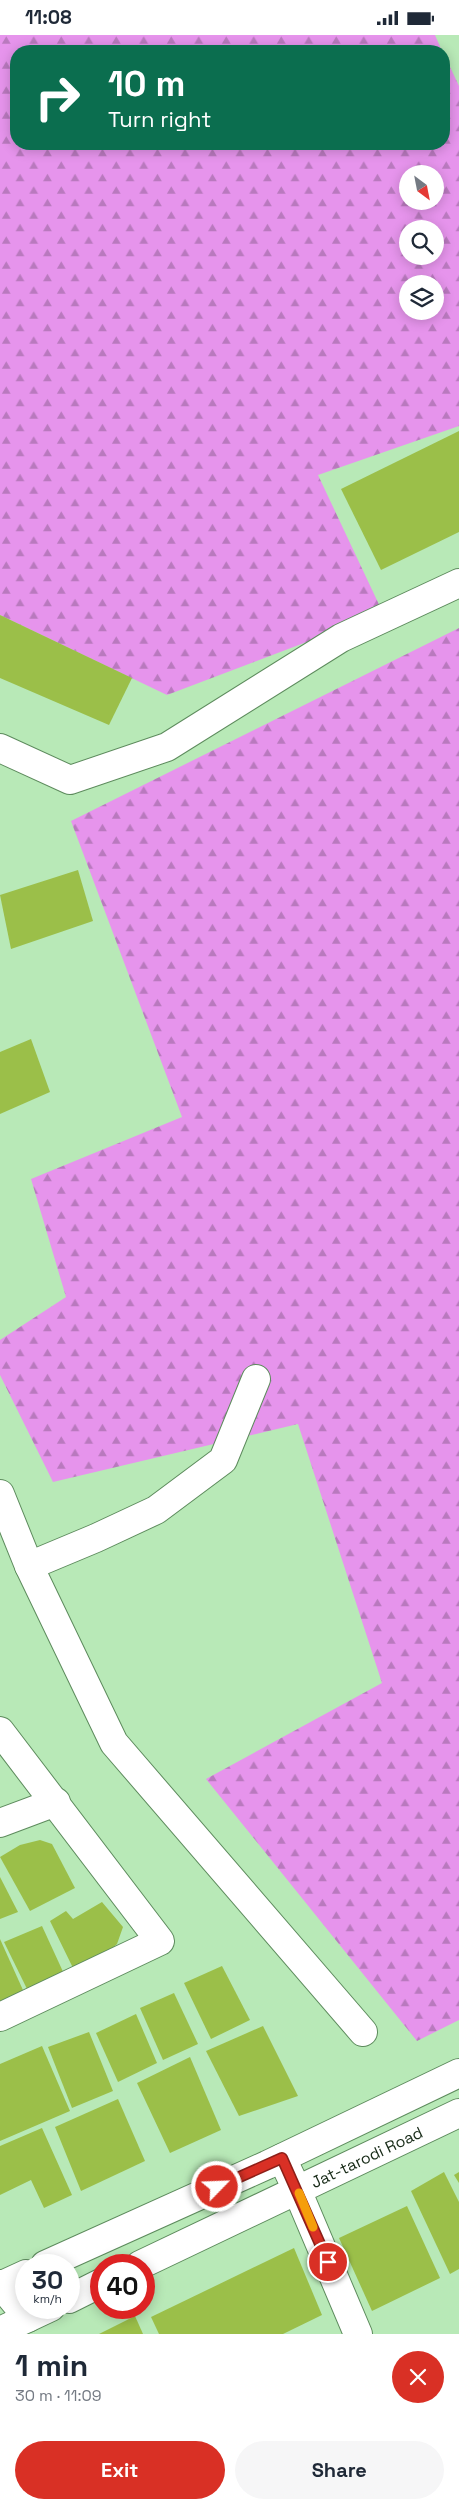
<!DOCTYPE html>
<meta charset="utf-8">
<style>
body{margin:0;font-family:"Space Grotesk",sans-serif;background:#f6f6f7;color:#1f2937;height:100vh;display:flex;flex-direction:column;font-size:19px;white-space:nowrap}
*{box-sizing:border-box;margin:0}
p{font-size:16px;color:#747a83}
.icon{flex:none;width:28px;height:28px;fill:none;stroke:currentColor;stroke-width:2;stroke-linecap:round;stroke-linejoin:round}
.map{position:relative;height:2299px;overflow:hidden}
.drawer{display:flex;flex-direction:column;background:#fff;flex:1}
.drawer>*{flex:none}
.guide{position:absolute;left:10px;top:10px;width:440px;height:105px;border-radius:20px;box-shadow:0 2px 12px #0003;background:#0b6e4f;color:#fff;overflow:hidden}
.needle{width:32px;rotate:148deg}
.buttons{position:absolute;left:399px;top:130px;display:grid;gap:10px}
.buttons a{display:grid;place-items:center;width:45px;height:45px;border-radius:50%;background:#fff;box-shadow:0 2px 12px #0003;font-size:25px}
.speed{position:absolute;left:15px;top:2219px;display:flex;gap:10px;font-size:25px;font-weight:700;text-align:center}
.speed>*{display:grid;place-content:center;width:65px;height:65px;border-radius:50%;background:#fff;box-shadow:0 2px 12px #0003;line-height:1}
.speed small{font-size:12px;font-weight:400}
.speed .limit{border:8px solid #d22;background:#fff;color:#111}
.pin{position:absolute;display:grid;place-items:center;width:42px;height:42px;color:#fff;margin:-21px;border:2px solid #fff;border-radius:50%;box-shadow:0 1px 5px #0007}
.me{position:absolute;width:55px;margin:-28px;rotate:66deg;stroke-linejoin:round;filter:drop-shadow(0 0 4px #0008)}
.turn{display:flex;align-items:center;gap:18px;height:105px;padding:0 15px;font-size:22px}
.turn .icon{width:65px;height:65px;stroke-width:2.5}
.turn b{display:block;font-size:35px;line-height:42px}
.round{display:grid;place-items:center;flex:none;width:52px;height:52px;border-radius:26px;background:#f6f6f7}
.head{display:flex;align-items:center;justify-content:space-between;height:85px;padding:0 15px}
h1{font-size:30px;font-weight:600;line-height:38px}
.button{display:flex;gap:10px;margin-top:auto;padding:10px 15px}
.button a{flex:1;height:58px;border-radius:30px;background:#d93025;color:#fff;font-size:20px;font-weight:600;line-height:58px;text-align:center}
.button a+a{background:#f6f6f7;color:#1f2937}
.status{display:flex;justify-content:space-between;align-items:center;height:35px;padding:0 25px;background:#fff;direction:ltr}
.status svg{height:14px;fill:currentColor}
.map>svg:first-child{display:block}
.forest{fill:url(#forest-firs);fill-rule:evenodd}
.building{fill:#9bbf49}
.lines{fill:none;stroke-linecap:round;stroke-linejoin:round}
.minor-casing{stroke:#5d8b5d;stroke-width:30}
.tertiary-casing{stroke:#5d8b5d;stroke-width:30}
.minor{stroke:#fff;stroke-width:28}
.tertiary{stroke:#fff;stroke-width:28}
.route-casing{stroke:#8d1f18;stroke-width:12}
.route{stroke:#d93025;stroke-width:9}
.slow{stroke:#f59e0b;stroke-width:9}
.labels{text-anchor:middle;stroke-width:5;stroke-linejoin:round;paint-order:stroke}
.street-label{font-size:16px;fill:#182b18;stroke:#f4fef4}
</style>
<div class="status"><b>11:08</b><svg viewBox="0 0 49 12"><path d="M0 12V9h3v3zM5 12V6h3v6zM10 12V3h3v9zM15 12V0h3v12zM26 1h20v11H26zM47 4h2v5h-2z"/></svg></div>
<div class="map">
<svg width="459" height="2299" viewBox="0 0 459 2299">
<defs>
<pattern id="forest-firs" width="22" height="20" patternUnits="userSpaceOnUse" patternTransform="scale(1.25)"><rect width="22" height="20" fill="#e694ec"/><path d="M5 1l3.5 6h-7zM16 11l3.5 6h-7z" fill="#b979be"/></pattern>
</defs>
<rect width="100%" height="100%" fill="#b8e9b7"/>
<!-- forest -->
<g class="forest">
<path d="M0,0h435l7,16h-426v93h428v-90l15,32v340l-141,49 65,138 -216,82 -167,-80zM408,139h27v27h-27zM408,194h27v27h-27zM408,249h27v27h-27z"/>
<path d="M459,593v1392l-42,21 -211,-262 176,-96 -84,-259 -245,58 -53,-107v-35l66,-43 -35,-118 151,-62 -111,-296z"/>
</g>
<!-- building -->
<g class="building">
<path d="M459,396v101l-78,38 -40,-81z"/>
<path d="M0,580l132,63 -23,47 -109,-47z"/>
<path d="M78,835l15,51 -82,28 -11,-54z"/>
<path d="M31,1004l19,53 -50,22v-62z"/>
<path d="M40,1805l12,4 23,44 -45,23 -30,-54 20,-12z"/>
<path d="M0,1842l18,35 -18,7z"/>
<path d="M102,1867l21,25 -6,17 -9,8 -35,16 -23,-47 16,-10 7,8z"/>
<path d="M42,1891l23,50 -36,17 -25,-51z"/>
<path d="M0,1904l27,60 -27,5z"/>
<path d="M222,1931l28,54 -39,19 -27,-56z"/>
<path d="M174,1958l24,51 -35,16 -23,-52z"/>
<path d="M136,1979l21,49 -39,19 -22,-49z"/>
<path d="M263,1991l35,70 -59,20 -33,-65z"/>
<path d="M89,1997l24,59 -41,17 -24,-61z"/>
<path d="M42,2011l28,65 -70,30v-77z"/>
<path d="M190,2022l31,73 -51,23 -33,-70z"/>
<path d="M118,2064l27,62 -64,30 -26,-64z"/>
<path d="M42,2093l30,67 -28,13 -13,-28 -31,15v-49z"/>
<path d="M444,2137l15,30v67l-9,5 -39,-83z"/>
<path d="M459,2137v11l-5,-8z"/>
<path d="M407,2171l33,72 -68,33 -33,-73z"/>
<path d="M294,2213l28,67 -39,19h-124l-8,-17z"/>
<path d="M135,2281l8,18h-44z"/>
</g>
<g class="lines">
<!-- minor casing -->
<g class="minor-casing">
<g id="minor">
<path d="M0,713l70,32 97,-33 174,-109 118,-55"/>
<path d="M0,1459l29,72 85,177 249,289"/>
<path d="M29,1531l67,-28 60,-28 67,-50 33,-81"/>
<path d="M0,1696l160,210 -160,76"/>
<path d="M0,1788l56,-21"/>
<path d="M282,2123l15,32 61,144"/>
<path d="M0,2249l28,34"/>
</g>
</g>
<!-- tertiary casing -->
<g class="tertiary-casing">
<g id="tertiary">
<path d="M45,2230l222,-100 192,-92"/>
<path id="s1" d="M140,2230l319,-152"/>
<path d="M0,2251l26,-12"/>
<path d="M69,2264l32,-16"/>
<path d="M0,2296l51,-24"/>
</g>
</g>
<!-- minor -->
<use href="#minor" class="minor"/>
<!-- tertiary -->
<use href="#tertiary" class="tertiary"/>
</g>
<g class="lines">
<!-- route casing -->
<g class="route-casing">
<path id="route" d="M217,2152l65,-29 46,104"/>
</g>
<!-- route -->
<use href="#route" class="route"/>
<!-- slow -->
<path class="slow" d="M299,2158l14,34"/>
</g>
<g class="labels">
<!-- street labels -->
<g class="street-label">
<text dy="6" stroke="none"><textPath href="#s1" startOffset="251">Jat-tarodi Road</textPath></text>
</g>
</g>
</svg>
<div class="buttons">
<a><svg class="needle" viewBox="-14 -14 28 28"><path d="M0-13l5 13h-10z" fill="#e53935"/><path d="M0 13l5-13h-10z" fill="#747a83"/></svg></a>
<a><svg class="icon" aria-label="search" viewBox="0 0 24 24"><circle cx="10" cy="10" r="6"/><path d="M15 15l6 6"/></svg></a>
<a><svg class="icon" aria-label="layers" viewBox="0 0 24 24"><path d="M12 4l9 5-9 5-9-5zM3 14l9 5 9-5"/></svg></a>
</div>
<div class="speed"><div>30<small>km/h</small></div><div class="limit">40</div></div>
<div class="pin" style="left:328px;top:2227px;background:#d93025"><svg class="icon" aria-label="arrive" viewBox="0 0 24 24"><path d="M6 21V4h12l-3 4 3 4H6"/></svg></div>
<svg class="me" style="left:217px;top:2152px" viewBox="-20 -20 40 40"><circle r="17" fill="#d93025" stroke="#fff" stroke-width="3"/><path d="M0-11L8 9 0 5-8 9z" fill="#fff"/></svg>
<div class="guide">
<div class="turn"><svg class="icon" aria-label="right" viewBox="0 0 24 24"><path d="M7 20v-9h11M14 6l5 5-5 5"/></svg><div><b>10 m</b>Turn right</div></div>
</div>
</div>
<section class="drawer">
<div class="head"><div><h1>1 min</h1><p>30 m · 11:09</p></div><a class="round" style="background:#d93025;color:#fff"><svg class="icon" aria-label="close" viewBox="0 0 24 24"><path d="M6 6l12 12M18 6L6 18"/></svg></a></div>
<div class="button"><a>Exit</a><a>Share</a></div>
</section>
